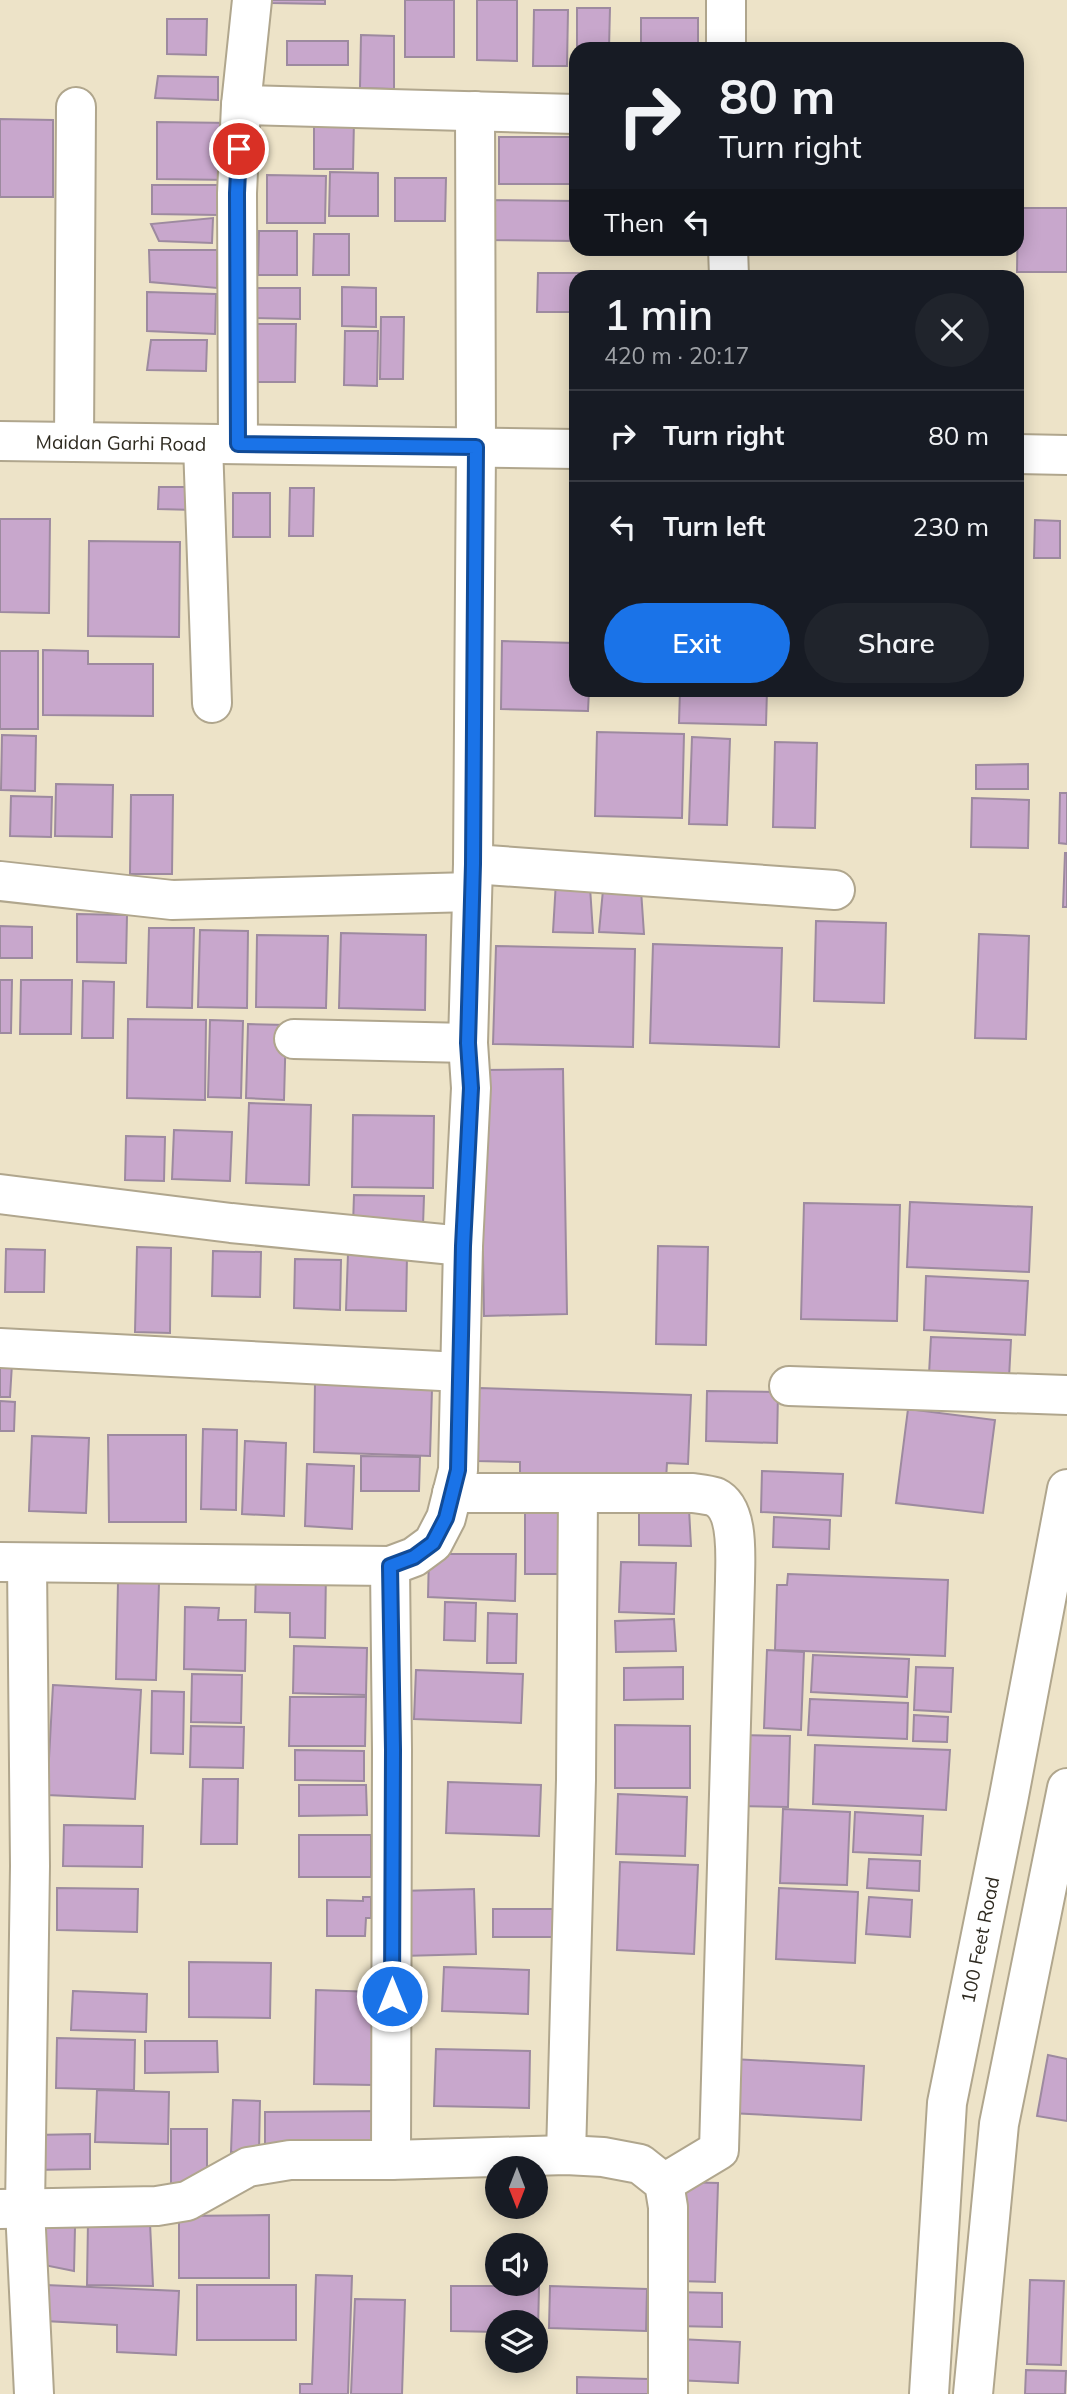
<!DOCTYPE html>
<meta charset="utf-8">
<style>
body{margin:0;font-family:Mulish,sans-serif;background:#20242c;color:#f1f3f6;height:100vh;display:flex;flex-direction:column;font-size:26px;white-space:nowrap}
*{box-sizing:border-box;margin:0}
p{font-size:23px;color:#9ea1a6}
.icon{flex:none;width:38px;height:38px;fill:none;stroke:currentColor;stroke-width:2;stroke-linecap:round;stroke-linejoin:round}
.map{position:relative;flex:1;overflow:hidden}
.details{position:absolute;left:569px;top:270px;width:455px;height:427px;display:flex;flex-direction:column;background:#171b24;border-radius:21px;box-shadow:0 4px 18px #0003}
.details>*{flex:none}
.banner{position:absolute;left:569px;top:42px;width:455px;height:214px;border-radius:21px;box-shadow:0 4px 18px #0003;background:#171b24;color:#f1f3f6;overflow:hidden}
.needle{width:46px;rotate:180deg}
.buttons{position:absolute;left:485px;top:2156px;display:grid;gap:14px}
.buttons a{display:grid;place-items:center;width:63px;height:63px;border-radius:50%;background:#171b24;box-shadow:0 4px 18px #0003;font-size:35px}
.pin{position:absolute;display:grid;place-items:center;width:60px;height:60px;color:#fff;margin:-30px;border:4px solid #fff;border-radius:50%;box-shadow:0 2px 7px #0007}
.me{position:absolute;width:77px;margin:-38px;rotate:0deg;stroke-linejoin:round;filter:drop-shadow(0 0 5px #0008)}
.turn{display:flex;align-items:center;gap:24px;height:147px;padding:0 35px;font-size:32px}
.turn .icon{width:91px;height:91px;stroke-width:2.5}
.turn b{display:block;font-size:49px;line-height:60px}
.then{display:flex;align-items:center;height:66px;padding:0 35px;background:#0003;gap:14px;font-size:26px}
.round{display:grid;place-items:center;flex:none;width:74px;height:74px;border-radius:37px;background:#20242c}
.head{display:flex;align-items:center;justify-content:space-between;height:119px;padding:0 35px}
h1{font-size:42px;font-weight:600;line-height:52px}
.primary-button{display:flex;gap:14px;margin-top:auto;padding:14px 35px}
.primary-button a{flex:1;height:80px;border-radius:42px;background:#1a73e8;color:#fff;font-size:28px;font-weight:600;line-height:80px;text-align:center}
.primary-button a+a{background:#20242c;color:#f1f3f6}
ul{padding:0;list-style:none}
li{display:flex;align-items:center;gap:21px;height:91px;padding:0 35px;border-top:2px solid #363941}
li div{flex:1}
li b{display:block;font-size:26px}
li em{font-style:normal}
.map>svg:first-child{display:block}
.building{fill:#c8a7cc;stroke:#9d8a9f;stroke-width:2}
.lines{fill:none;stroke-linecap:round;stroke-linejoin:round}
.minor-casing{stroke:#b0a68d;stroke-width:42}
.minor{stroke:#fff;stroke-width:38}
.route-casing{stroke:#114b97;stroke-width:18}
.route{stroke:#1a73e8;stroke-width:12}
.labels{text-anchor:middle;stroke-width:7;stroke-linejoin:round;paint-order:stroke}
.street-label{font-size:19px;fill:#2d291f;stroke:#fff}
</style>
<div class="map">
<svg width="1067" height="2394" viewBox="0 0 1067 2394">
<rect width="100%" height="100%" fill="#ede3c8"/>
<!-- building -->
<g class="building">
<path d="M272,0h53v4l-53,-1z"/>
<rect x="405" y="0" width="49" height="57"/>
<path d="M477,0h40v61l-40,-1z"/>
<path d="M577,8h33l-1,41h-32z"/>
<path d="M534,10h34l-1,56h-34z"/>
<rect x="641" y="18" width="57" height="31"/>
<path d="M167,19h40l-1,36 -39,-1z"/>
<path d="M361,35l33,1v53l-34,-1z"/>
<rect x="287" y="41" width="61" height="24"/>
<path d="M158,76l60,1v23l-63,-2z"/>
<path d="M0,119l53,1v77h-53z"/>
<path d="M314,119l40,1 -1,49h-39z"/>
<path d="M157,122l75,1 -1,57 -74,-1z"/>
<rect x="499" y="137" width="77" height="47"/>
<path d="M330,172l48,1v43h-49z"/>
<path d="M267,175l59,1 -1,47h-58z"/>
<path d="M395,178h51l-1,43h-50z"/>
<path d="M152,185h68l-1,30 -67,-1z"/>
<path d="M479,200l97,1v40l-98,-1z"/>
<path d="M1018,208h49v64h-50z"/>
<path d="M213,218l-1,25 -53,-2 -8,-17z"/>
<path d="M259,231h38v44h-39z"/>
<path d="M314,234h35v41h-36z"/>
<path d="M149,250h68v38l-67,-6z"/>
<path d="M538,273h52v3h-14v36h-39z"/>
<path d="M342,287l34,1v39l-34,-1z"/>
<path d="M249,288h51v31l-51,-1z"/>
<path d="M147,292l69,2 -1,40 -68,-3z"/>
<path d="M381,317h23l-1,62h-23z"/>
<path d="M246,324h50l-1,58h-49z"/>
<path d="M345,331h33l-1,55 -33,-1z"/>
<path d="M151,340h56l-1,31 -59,-1z"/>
<path d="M159,487h36v23l-37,-1z"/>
<path d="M290,488h24l-1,48h-24z"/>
<rect x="233" y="493" width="37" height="44"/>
<path d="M0,519h50l-1,94 -49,-1z"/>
<path d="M1035,520l25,1v37h-26z"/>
<path d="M89,541l91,1 -1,95 -91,-1z"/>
<path d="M502,641l74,2v47h13l-1,21 -87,-2z"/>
<path d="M43,650l45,1v13h65v52l-110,-1z"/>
<rect x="0" y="651" width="38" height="78"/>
<path d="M680,690h87l-1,35 -87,-2z"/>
<path d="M597,732l87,2 -2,84 -87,-2z"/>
<path d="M2,735l34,1 -1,55 -34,-1z"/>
<path d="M692,737l38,2 -3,86 -38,-1z"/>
<path d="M775,742l42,1 -2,85 -42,-1z"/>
<path d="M1028,764v25h-52v-24z"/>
<path d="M56,784l57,1 -1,52 -57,-1z"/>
<path d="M1060,793h7v51l-8,-1z"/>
<path d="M131,795h42l-1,79h-42z"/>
<path d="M11,796l41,1 -1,40 -41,-1z"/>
<path d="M972,798l57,2 -1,48 -57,-1z"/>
<path d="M1065,853h2v54h-4z"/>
<path d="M556,881l34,6 3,46 -40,-1z"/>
<path d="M603,890h38l3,44 -45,-2z"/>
<path d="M77,914l50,1 -1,48 -49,-1z"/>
<path d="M816,921l70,2 -2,80 -70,-2z"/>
<path d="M0,926l32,1v31h-32z"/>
<path d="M149,928h45l-2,80 -45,-1z"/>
<path d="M200,930l48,1 -1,77 -49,-1z"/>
<path d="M341,933l85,2 -1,75 -86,-2z"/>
<path d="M979,934l50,2 -3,103 -51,-1z"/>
<path d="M257,935l71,1 -2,72 -70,-1z"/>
<path d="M653,944l129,4 -3,99 -129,-4z"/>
<path d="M496,946l139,3 -2,98 -140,-3z"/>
<path d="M0,980h12l-1,53h-11z"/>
<path d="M21,980h51l-1,54h-51z"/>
<path d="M83,981l31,1 -1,56h-31z"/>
<path d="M128,1019l78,1 -1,80 -78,-2z"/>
<path d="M210,1020l33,1 -2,77 -33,-1z"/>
<path d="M248,1024l38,1 -2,75 -38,-2z"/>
<path d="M563,1069l4,245 -83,2 -4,-246z"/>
<path d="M249,1103l62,2 -2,80 -63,-2z"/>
<path d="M353,1115l81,1 -1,72 -81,-1z"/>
<path d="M174,1130l58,2 -2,49 -58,-2z"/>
<path d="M126,1136l39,1 -1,44 -39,-1z"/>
<path d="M354,1195l70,1 -1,30 -70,-1z"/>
<path d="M910,1202l122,5 -3,65 -122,-5z"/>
<path d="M804,1203l96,2 -3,116 -96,-2z"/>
<path d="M658,1246l50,1 -2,98 -50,-1z"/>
<path d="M137,1247l34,1 -1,85 -35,-1z"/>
<path d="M6,1249l39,1 -1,42h-39z"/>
<path d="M213,1251l48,1 -1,45 -48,-1z"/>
<path d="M348,1253l59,2 -1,56 -60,-1z"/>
<path d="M295,1259l46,1 -1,50 -46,-2z"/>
<path d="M926,1276l102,5 -3,54 -101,-5z"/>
<path d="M931,1337l80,3 -2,38 -80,-4z"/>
<path d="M0,1363l12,1 -2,33h-10z"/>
<path d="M315,1382l117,7 -2,67 -116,-4z"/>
<path d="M479,1388l212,7 -3,69 -21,-1 -1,17 -146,-4v-14l-44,-1z"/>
<path d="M707,1391l71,1 -1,51 -71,-2z"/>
<path d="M0,1401l15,1 -1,29h-14z"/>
<path d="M908,1409l87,11 -12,93 -87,-10z"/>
<path d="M203,1429l34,1 -1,80 -35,-1z"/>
<path d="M108,1435h78v87h-77z"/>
<path d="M32,1436l57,2 -3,75 -57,-2z"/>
<path d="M245,1441l41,2 -2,73 -42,-2z"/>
<path d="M361,1456l59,1 -1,34h-58z"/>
<path d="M307,1464l47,2 -2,63 -47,-3z"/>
<path d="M762,1471l81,3 -2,42 -80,-4z"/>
<path d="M639,1508l50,1 2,37 -52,-1z"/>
<path d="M525,1511l46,1v62h-46z"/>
<path d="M774,1517l56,3 -1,29 -56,-2z"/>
<path d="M429,1554h87l-1,47 -87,-4z"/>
<path d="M621,1562l55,1 -2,51 -55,-2z"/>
<path d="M256,1569l70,1 -1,68 -35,-1v-24l-35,-1z"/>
<path d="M788,1574l160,6 -3,76 -170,-6 2,-65h10z"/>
<path d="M118,1582l41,1 -3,97 -40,-1z"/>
<path d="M445,1602l31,1 -1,38 -31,-1z"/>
<path d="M185,1607l34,1 -1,12h28l-1,51 -61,-2z"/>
<path d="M488,1613l29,1 -1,49h-29z"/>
<path d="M674,1619l2,32 -60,1 -1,-31z"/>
<path d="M294,1646l73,2 -1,47 -73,-2z"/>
<path d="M767,1650l37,2 -3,78 -37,-2z"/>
<path d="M813,1655l96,4 -2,38 -96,-5z"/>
<path d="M683,1667v32l-59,1v-32z"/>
<path d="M916,1667l37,1 -2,44 -37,-2z"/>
<path d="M416,1670l107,4 -2,49 -107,-4z"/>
<path d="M192,1674l50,1 -1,48 -50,-1z"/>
<path d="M53,1685l88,5 -6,109 -88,-4z"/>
<path d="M152,1691l32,1 -1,62 -32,-1z"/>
<path d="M290,1697h76l-1,49h-76z"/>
<path d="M810,1699l98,4 -1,36 -99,-4z"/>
<path d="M914,1715l34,2 -1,25 -34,-1z"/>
<path d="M615,1725l75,1v62h-75z"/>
<path d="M191,1726l53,1 -1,41 -53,-1z"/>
<path d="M737,1735l53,1 -2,71 -54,-1z"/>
<path d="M815,1745l135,5 -4,60 -133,-6z"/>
<path d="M295,1750l69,1v30l-69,-1z"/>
<path d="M203,1779h35l-1,65h-36z"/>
<path d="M448,1782l93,3 -2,51 -93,-3z"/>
<path d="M299,1785h67l1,30 -68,1z"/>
<path d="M618,1794l69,3 -2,59 -69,-2z"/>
<path d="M783,1809l67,3 -3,73 -67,-2z"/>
<path d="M855,1812l68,4 -2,39 -68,-3z"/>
<path d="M64,1825l79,1 -1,41 -79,-1z"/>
<rect x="299" y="1835" width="72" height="42"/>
<path d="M869,1859l51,2 -1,30 -52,-3z"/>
<path d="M620,1862l78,3 -4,89 -77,-4z"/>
<path d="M57,1888l81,1 -1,43 -80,-2z"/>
<path d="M779,1888l79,4 -3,71 -79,-4z"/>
<path d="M474,1889l2,65 -74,2 -2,-65z"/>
<path d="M363,1897h8v21h-5l-1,18h-38v-36l36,1z"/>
<path d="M869,1897l43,3 -2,37 -44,-3z"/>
<rect x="493" y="1909" width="69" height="28"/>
<path d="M189,1962l82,1 -1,55 -81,-1z"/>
<path d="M444,1967l85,3 -1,44 -86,-3z"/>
<path d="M316,1990l60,2 -2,93 -60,-1z"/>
<path d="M73,1991l74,3 -1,38 -75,-2z"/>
<path d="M57,2038l78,2 -1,50 -78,-2z"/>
<path d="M145,2041h72l1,31 -73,1z"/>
<path d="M436,2049l94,2 -1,57 -95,-2z"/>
<path d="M1048,2055l19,4v62l-30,-5z"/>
<path d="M733,2059l131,7 -3,54 -131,-7z"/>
<path d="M97,2090l72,2 -1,52 -73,-2z"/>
<path d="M233,2100l27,1 -1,51h-28z"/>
<path d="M386,2111v36l-121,1v-36z"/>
<rect x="171" y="2129" width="36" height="59"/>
<path d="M90,2134v35l-58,1 -1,-35z"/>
<path d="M680,2182l38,1 -3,99 -38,-1z"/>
<path d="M269,2215v63h-90v-62z"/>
<path d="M88,2220l62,3 3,63 -66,-1z"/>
<path d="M42,2221l33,6 -1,44 -30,-6z"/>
<path d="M316,2275l36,1 -4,118h-48v-10h12z"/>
<path d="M1030,2280l34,1 -3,84 -34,-1z"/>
<path d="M46,2285l133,6 -3,64 -59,-3v-27l-72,-4z"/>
<rect x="197" y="2285" width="99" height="55"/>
<path d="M451,2286h88l-1,46h-2v-10h-39v10l-46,-1z"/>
<path d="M550,2286l97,3 -1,42 -97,-3z"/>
<path d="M675,2292l47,1v34l-47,-1z"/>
<path d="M355,2299l50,1 -3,94h-51z"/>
<path d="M678,2339l62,3 -2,41 -62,-3z"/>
<path d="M1026,2370l40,1 -1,23h-40z"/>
<path d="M577,2377l72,2v15h-72z"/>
</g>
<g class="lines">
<!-- minor casing -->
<g class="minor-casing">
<g id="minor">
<path d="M726,0v49"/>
<path d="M241,105l335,9"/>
<path d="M728,248l1,28"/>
<path id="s1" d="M0,441l576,8"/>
<path d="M74,442l2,-335"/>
<path d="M203,444l9,259"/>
<path d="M238,444l-1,-251 4,-88 11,-105"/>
<path d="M1017,454l50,1"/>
<path d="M473,864l362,26"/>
<path d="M0,881l172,19 300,-8"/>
<path d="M294,1039l174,4"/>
<path d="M0,1194l231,29 232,23"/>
<path d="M0,1348l460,24"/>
<path d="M789,1386l278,9"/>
<path d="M452,1493h241c7,1 16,2 22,4 25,12 20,61 20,84l-16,569 -55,33"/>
<path d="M0,1562l390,4 24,-9 19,-14 13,-25 12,-48 5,-224 8,-158 -3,-45 5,-179 3,-417 -1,-336"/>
<path d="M27,1563l3,303 -5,343 9,185"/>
<path d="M390,1566l2,184 -1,410"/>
<path d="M566,2155l10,-375 2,-287"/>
<path d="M0,2209l157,-3 30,-5 61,-34 42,-7h101l175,-5 37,2 37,7 24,19 4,24v187"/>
<path id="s2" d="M929,2394l18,-291 61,-302 59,-312"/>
<path d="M973,2394l26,-270 68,-336"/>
</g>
</g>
<!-- minor -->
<use href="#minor" class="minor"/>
</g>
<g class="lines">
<!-- route casing -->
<g class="route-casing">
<path id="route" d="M239,149l-2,44 1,251 238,3 -3,417 -5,179 3,45 -8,158 -5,224 -12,48 -13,25 -19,14 -24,9 3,184 -1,246"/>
</g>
<!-- route -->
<use href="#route" class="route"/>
</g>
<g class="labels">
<!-- street labels -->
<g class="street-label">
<text dy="7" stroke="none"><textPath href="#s1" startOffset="121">Maidan Garhi Road</textPath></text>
<text dy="7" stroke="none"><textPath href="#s2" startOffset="458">100 Feet Road</textPath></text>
</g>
</g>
</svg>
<div class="buttons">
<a><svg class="needle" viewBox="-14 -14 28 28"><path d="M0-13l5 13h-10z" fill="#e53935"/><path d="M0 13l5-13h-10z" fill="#9ea1a6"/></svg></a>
<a><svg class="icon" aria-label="sound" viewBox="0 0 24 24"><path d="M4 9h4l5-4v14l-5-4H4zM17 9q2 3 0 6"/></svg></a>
<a><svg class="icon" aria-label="layers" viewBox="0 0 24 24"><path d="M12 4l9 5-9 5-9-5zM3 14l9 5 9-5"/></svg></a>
</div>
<div class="pin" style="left:239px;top:149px;background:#d93025"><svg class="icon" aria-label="arrive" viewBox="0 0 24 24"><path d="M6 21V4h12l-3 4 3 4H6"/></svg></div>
<svg class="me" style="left:392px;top:1996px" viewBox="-20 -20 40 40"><circle r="17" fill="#1a73e8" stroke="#fff" stroke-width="3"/><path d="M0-11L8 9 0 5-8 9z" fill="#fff"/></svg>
<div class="banner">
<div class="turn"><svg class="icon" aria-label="right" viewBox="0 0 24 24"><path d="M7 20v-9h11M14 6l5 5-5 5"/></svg><div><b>80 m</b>Turn right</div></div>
<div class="then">Then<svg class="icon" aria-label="left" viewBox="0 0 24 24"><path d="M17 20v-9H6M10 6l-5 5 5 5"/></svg></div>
</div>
<section class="details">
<div class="head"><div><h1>1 min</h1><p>420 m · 20:17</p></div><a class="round"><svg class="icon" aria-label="close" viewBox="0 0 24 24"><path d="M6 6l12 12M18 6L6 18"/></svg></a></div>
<ul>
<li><svg class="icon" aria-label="right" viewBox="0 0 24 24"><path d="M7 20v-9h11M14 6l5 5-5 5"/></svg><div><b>Turn right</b></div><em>80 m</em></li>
<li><svg class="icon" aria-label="left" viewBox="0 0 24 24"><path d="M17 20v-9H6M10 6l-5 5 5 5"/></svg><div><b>Turn left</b></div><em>230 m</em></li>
</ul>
<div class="primary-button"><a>Exit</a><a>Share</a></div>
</section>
</div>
